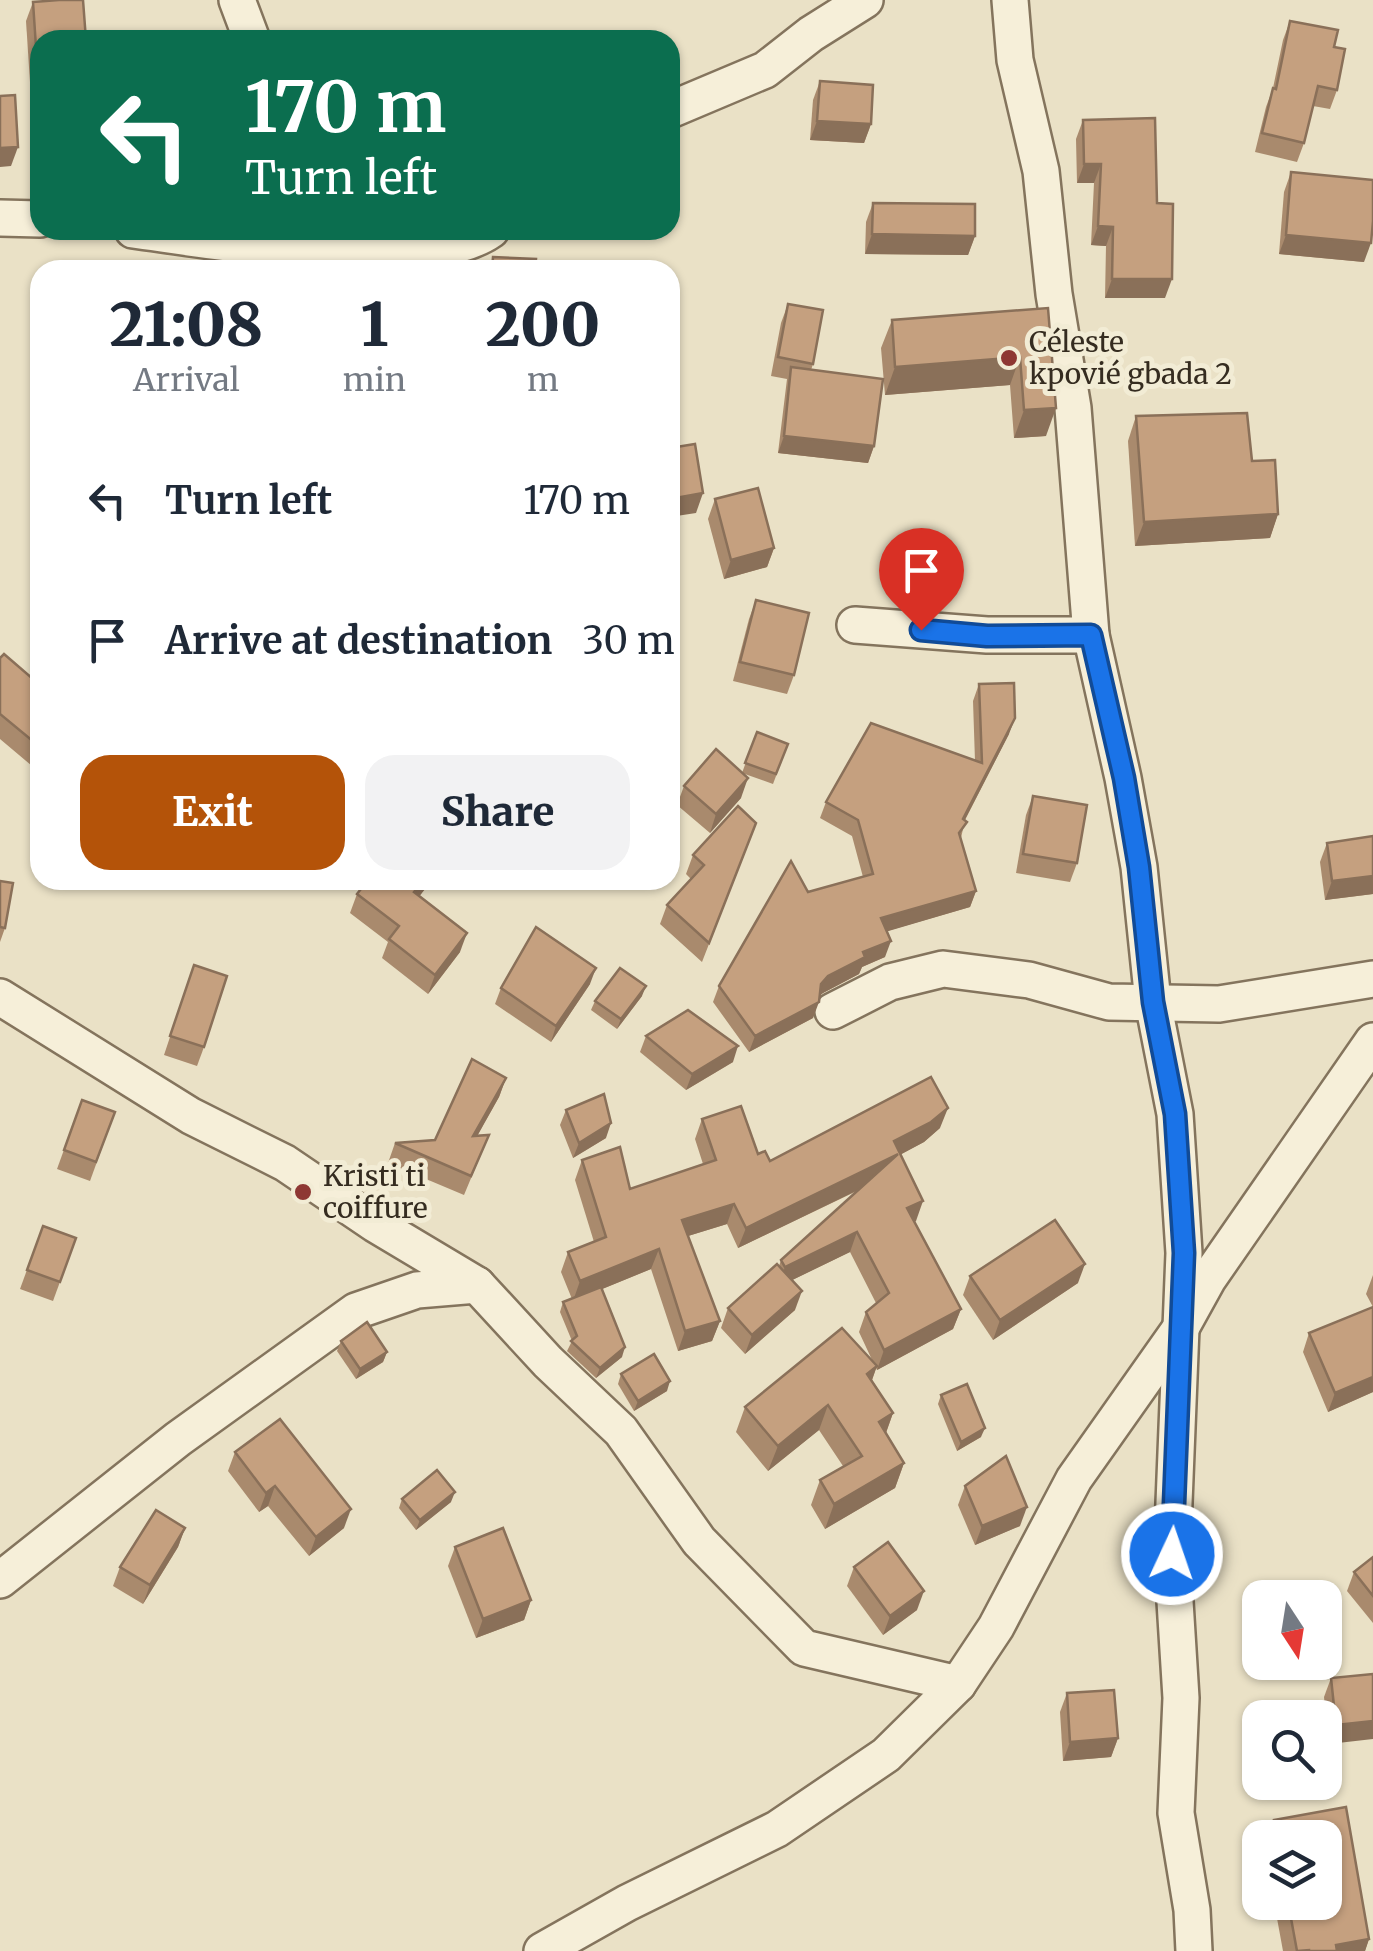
<!DOCTYPE html>
<meta charset="utf-8">
<style>
body{margin:0;font-family:Merriweather,serif;background:#f2f2f3;color:#1f2937;height:100vh;display:flex;flex-direction:column;font-size:38px;white-space:nowrap}
*{box-sizing:border-box;margin:0}
p{font-size:32px;color:#747a83}
.icon{flex:none;width:55px;height:55px;fill:none;stroke:currentColor;stroke-width:2;stroke-linecap:round;stroke-linejoin:round}
.map{position:relative;flex:1;overflow:hidden}
.sheet{position:absolute;left:30px;top:260px;width:650px;height:630px;display:flex;flex-direction:column;background:#fff;border-radius:30px;box-shadow:0 2px 8px #0004}
.sheet>*{flex:none}
.hud{position:absolute;left:30px;top:30px;width:650px;height:210px;border-radius:30px;box-shadow:0 2px 8px #0004;background:#0b6e4f;color:#fff;overflow:hidden}
.needle{width:65px;rotate:168deg}
.fabs{position:absolute;left:1242px;top:1580px;display:grid;gap:20px}
.fabs a{display:grid;place-items:center;width:100px;height:100px;border-radius:20px;background:#fff;box-shadow:0 2px 8px #0004;font-size:50px}
.pin{position:absolute;display:grid;place-items:center;width:85px;height:85px;color:#fff;margin:-102px -42px;border-radius:50% 50% 50% 0;rotate:-45deg;box-shadow:0 0 10px #0007}
.pin .icon{rotate:45deg}
.me{position:absolute;width:110px;margin:-55px;rotate:3deg;stroke-linejoin:round;filter:drop-shadow(0 0 8px #0008)}
.turn{display:flex;align-items:center;gap:35px;height:210px;padding:0 50px;font-size:45px}
.turn .icon{width:130px;height:130px;stroke-width:2.5}
.turn b{display:block;font-size:70px;line-height:85px}
.eta{display:flex;justify-content:space-evenly;align-items:center;height:170px;text-align:center}
.eta b{font-size:60px;font-weight:800;line-height:70px}
.primary-button{display:flex;gap:20px;margin-top:auto;padding:20px 50px}
.primary-button a{flex:1;height:115px;border-radius:30px;background:#b45309;color:#fff;font-size:40px;font-weight:800;line-height:115px;text-align:center}
.primary-button a+a{background:#f2f2f3;color:#1f2937}
ul{padding:0;list-style:none}
li{display:flex;align-items:center;gap:30px;height:140px;padding:0 50px}
li div{flex:1}
li b{display:block;font-size:38px}
li em{font-style:normal}
.map>svg:first-child{display:block}
.lines{fill:none;stroke-linecap:round;stroke-linejoin:round}
.minor-casing{stroke:#84745d;stroke-width:40}
.minor{stroke:#f6efd9;stroke-width:35}
.wall{fill:#a98a6d}
.shaded-wall{fill:#8a7059}
.building{fill:#c5a07f;stroke:#8a7059;stroke-width:2.5}
.route-casing{stroke:#114b97;stroke-width:25}
.route{stroke:#1a73e8;stroke-width:18}
.poi-dot{fill:#8e3733;stroke:#f2ecd5;stroke-width:4}
.labels{text-anchor:middle;stroke-width:10;stroke-linejoin:round;paint-order:stroke}
.poi-label{font-size:28px;fill:#352c20;stroke:#f2ecd5;text-anchor:start}
</style>
<div class="map">
<svg width="1373" height="1951" viewBox="0 0 1373 1951">
<rect width="100%" height="100%" fill="#eae1c6"/>
<g class="lines">
<!-- minor casing -->
<g class="minor-casing">
<g id="minor">
<path d="M237,0l15,40"/>
<path d="M1010,0l5,60 26,111 13,123 19,114 18,227 32,143 16,89 14,135 22,112 9,139 -12,300 9,145 -5,115 16,97 2,41"/>
<path d="M670,110l95,-40 46,-36 54,-34"/>
<path d="M0,218l40,1"/>
<path d="M133,230c82,11 291,48 358,0"/>
<path d="M855,625l132,10h104"/>
<path d="M0,997l191,119 94,47 90,61 102,61 71,77 73,69 78,110 105,107 154,36"/>
<path d="M833,1011l57,-29 53,-13 86,11 80,22 110,2 154,-25"/>
<path d="M0,1580l178,-141 178,-128 61,-21 60,-5"/>
<path d="M542,1951l85,-48 150,-74 109,-74 72,-71 38,-57 78,-148 108,-153 26,-47 165,-238"/>
</g>
</g>
<!-- minor -->
<use href="#minor" class="minor"/>
</g>
<!-- wall -->
<g class="wall">
<path d="M59,0l-19,127 -7,1 -7,-107 7,-19z"/>
<path d="M1290,21l44,26 3,43 -7,19 -17,-3 -9,37 -7,19 -42,-10 11,-45 7,-19 10,-48z"/>
<path d="M820,81l51,43 -7,19 -54,-3 3,-40z"/>
<path d="M1083,120l74,83 8,95h-60l1,-52 -15,-1 3,-62h-17l-1,-44z"/>
<path d="M1291,172l73,90 -85,-8 5,-62z"/>
<path d="M873,203l102,33 -7,19 -103,-1 1,-32z"/>
<path d="M788,304l25,60 -2,6 63,76 -6,17 -90,-10 9,-74 -16,-3 10,-53z"/>
<path d="M1048,308l-2,128 -32,2 -4,-53 -125,10 -4,-47 11,-28z"/>
<path d="M1136,416l116,45 26,53 -8,24 -135,8 -7,-105z"/>
<path d="M715,499l59,49 -7,19 -43,12 -16,-60z"/>
<path d="M756,600l38,75 -7,19 -54,-13 16,-62z"/>
<path d="M0,658l40,27v84l-2,2 -38,-32z"/>
<path d="M979,684l30,50 -44,86 -4,18 15,53 -6,16 -83,24 -2,26 -23,10 -3,7 -36,19 -3,2 -7,23 -64,34 -36,-50 6,-16 89,-94 55,-15 -11,-41 -32,-18 6,-16 149,-41 -2,-60z"/>
<path d="M757,732l31,12 -15,40 -31,-11 -1,25 -31,35 -33,-28 7,-19 58,-13z"/>
<path d="M1033,796l44,67 -7,19 -54,-9 10,-58z"/>
<path d="M756,823l-54,139 -42,-38 7,-19 24,-26 -5,-5 7,-19z"/>
<path d="M1373,836v58l-48,6 -5,-38 7,-19z"/>
<path d="M368,880h64l-13,16 41,56 -32,42 -46,-36 6,-16 -38,-29 7,-19z"/>
<path d="M0,881l5,47 -5,14z"/>
<path d="M194,965l10,82 -7,19 -33,-11z"/>
<path d="M590,984l-39,58 -56,-38 6,-16z"/>
<path d="M642,996l-25,33 -26,-19 4,-9z"/>
<path d="M646,1036l87,26 -47,28 -46,-38z"/>
<path d="M506,1078l-7,19 -22,39 12,-1 -25,60 -76,-32 7,-20 40,-3z"/>
<path d="M82,1100l33,12 -25,69 -33,-12z"/>
<path d="M566,1110l40,28 -33,20 -13,-33z"/>
<path d="M702,1119l68,42 170,-33 -16,14 -23,12 15,67 -2,1 47,87 -8,20 -76,41 -1,-2 -4,12 21,33 -7,20 18,30 -9,25 -70,41 -14,-24 9,-25 23,-14 -24,-36 -51,41 -32,-39 9,-25 128,-45 -14,-30 7,-20 10,-9 -26,-51 -58,28 3,30 -50,44 -24,-26 7,-20 51,-42 2,-6 78,-70 -121,58 -11,-24 -39,12 32,85 -8,20 -34,10 -27,-82 -49,20 20,68 -26,21 -29,-27 5,-10 -12,-29 3,-10 9,-3 -11,-27 7,-20 26,-10 -19,-62 7,-20 48,29 73,-25 -8,-25z"/>
<path d="M43,1226l33,12 -23,63 -33,-12z"/>
<path d="M1373,1275v117l-45,20 -25,-60 6,-19 64,-26 -7,-13z"/>
<path d="M970,1276l108,7 -85,57 -30,-45z"/>
<path d="M341,1341l46,11 -4,10 -27,17 -19,-28z"/>
<path d="M621,1374l46,17 -33,20 -16,-27z"/>
<path d="M941,1395l40,42 -24,14 -19,-47z"/>
<path d="M235,1452l109,76 -35,28 -41,-50 -9,6 -31,-41z"/>
<path d="M965,1486l55,40 -45,19 -17,-40z"/>
<path d="M402,1499l49,3 -35,28 -17,-22z"/>
<path d="M185,1528l-7,19 -35,57 -30,-18 7,-19z"/>
<path d="M455,1547l76,53 -7,20 -48,18 -28,-72z"/>
<path d="M1373,1557v66l-26,-32 7,-19z"/>
<path d="M854,1567l63,43 -34,25 -36,-49z"/>
<path d="M1373,1674l-44,70 -5,-47 7,-19z"/>
<path d="M1067,1693l51,45 -7,19 -48,4 -3,-49z"/>
<path d="M1346,1807l23,132 -4,12h-82l-9,-49h51v-64h-57l6,-18z"/>
</g>
<!-- shaded-wall -->
<g class="shaded-wall">
<path d="M40,109v18l-7,1z"/>
<path d="M817,121l54,3 -7,19 -54,-3z"/>
<path d="M18,147l-7,19 -11,1v-19z"/>
<path d="M1084,164h17l-7,19h-17z"/>
<path d="M1098,226l15,1 -7,19 -15,-1z"/>
<path d="M872,234l103,2 -7,19 -103,-1z"/>
<path d="M1286,235l85,8 -7,19 -85,-8z"/>
<path d="M1112,279h60l-7,19h-60z"/>
<path d="M1020,357l-10,28 -125,10 10,-28z"/>
<path d="M1056,408l-10,28 -32,2 10,-28z"/>
<path d="M784,436l90,10 -6,17 -90,-10z"/>
<path d="M703,493l-7,20 -26,4v-18z"/>
<path d="M1278,514l-8,24 -135,8 9,-24z"/>
<path d="M774,548l-7,19 -43,12 7,-19z"/>
<path d="M1015,718l-6,16 -52,101 6,-16z"/>
<path d="M748,778l-7,20 -31,35 6,-19z"/>
<path d="M1373,876v18l-48,6 7,-19z"/>
<path d="M424,880h8l-24,31 6,-19z"/>
<path d="M976,891l-6,16 -95,28 6,-17z"/>
<path d="M467,933l-7,19 -32,42 7,-19z"/>
<path d="M891,941l-6,16 -23,10 -3,7 -36,19 -8,7 6,-16 7,-8 35,-24z"/>
<path d="M596,968l-6,16 -39,58 5,-16z"/>
<path d="M646,986l-4,10 -25,33 4,-10z"/>
<path d="M819,1002l-6,16 -64,34 6,-16z"/>
<path d="M738,1046l-5,16 -47,28 6,-16z"/>
<path d="M506,1078l-7,19 -33,59 7,-20z"/>
<path d="M948,1108l-8,20 -16,14 -26,14 -7,18 -153,74 8,-20 148,-87z"/>
<path d="M611,1123l-5,15 -33,20 6,-15z"/>
<path d="M923,1201l-7,20 -16,7 7,-20z"/>
<path d="M734,1204l-7,20 -52,16 7,-20z"/>
<path d="M857,1232l-7,20 -72,35 7,-20z"/>
<path d="M659,1249l-8,20 -78,32 7,-20z"/>
<path d="M1085,1264l-7,19 -85,57 7,-20z"/>
<path d="M802,1291l-7,19 -50,44 7,-19z"/>
<path d="M961,1309l-8,20 -76,41 7,-20z"/>
<path d="M720,1321l-8,20 -34,10 7,-20z"/>
<path d="M625,1347l-3,10 -26,21 4,-10z"/>
<path d="M387,1352l-4,10 -27,17 4,-10z"/>
<path d="M877,1366l-9,25 -1,-17z"/>
<path d="M1373,1377v15l-45,20 7,-19z"/>
<path d="M670,1381l-3,10 -33,20 4,-10z"/>
<path d="M828,1405l-9,25 -51,41 10,-25z"/>
<path d="M893,1413l-9,25 -5,-16z"/>
<path d="M985,1428l-4,9 -24,14 4,-9z"/>
<path d="M904,1463l-9,25 -70,41 9,-25z"/>
<path d="M275,1486l-7,20 -9,6 7,-19z"/>
<path d="M455,1492l-4,10 -35,28 4,-10z"/>
<path d="M1027,1507l-7,19 -45,19 7,-19z"/>
<path d="M351,1509l-7,19 -35,28 7,-19z"/>
<path d="M185,1528l-7,19 -35,57 7,-19z"/>
<path d="M924,1591l-7,19 -34,25 7,-19z"/>
<path d="M531,1600l-7,20 -48,18 7,-19z"/>
<path d="M1373,1721v18l-44,5 7,-19z"/>
<path d="M1118,1738l-7,19 -48,4 7,-19z"/>
<path d="M1369,1939l-4,12h-31l2,-6z"/>
</g>
<!-- building -->
<g class="building">
<path d="M59,0h24l3,40h-46v67l-7,-105z"/>
<path d="M1290,21l48,9 -4,17 11,2 -8,41 -19,-4 -14,57 -42,-10 11,-45 3,1z"/>
<path d="M820,81l53,4 -2,39 -54,-3z"/>
<path d="M15,95l3,52 -18,1v-52z"/>
<path d="M1155,118l2,85 16,1 -1,75h-60l1,-52 -15,-1 3,-62h-17l-1,-44z"/>
<path d="M1291,172l82,8v41l-2,22 -85,-8z"/>
<path d="M873,203l102,1v32l-103,-2z"/>
<path d="M493,257l43,2 -1,11h-43z"/>
<path d="M788,304l35,6 -10,54 -35,-7z"/>
<path d="M1048,308l8,100 -32,2 -4,-53 -125,10 -3,-47z"/>
<path d="M791,367l92,12 -9,67 -90,-10z"/>
<path d="M1247,413l5,48 23,-1 3,54 -134,8 -8,-106z"/>
<path d="M695,444l8,49 -33,6v-51z"/>
<path d="M758,488l16,60 -43,12 -16,-61z"/>
<path d="M756,600l53,13 -15,62 -54,-13z"/>
<path d="M4,654l36,31v62l-40,-33v-56z"/>
<path d="M1014,683l1,35 -52,101 4,3 -8,11 17,58 -95,27 10,23 -28,11 2,5 -37,19 -7,8 -2,18 -64,34 -36,-50 72,-125 17,31 65,-18 -15,-54 -32,-18 45,-79 111,40 -3,-79z"/>
<path d="M757,732l31,12 -12,30 -31,-11z"/>
<path d="M716,749l32,29 -32,36 -32,-28z"/>
<path d="M1033,796l54,9 -10,58 -54,-9z"/>
<path d="M738,806l18,17 -47,120 -42,-38 37,-40 -11,-10z"/>
<path d="M1373,836v40l-41,5 -5,-38z"/>
<path d="M368,880h56l-10,12 53,41 -32,42 -46,-36 10,-13 -42,-32z"/>
<path d="M0,881l13,2 -8,45 -5,-1z"/>
<path d="M536,927l60,41 -40,58 -55,-38z"/>
<path d="M194,965l33,11 -23,71 -34,-11z"/>
<path d="M620,968l26,18 -25,33 -26,-18z"/>
<path d="M688,1010l50,36 -46,28 -46,-38z"/>
<path d="M472,1059l34,19 -33,58 16,-1 -18,41 -76,-33 40,-3z"/>
<path d="M931,1077l17,31 -17,14 -37,19 29,60 -16,7 54,101 -77,41 -18,-38 23,-19 -32,-61 -72,35 -4,-7 117,-106 -152,74 -12,-24 -52,16 38,101 -35,10 -26,-82 -79,32 -12,-29 38,-15 -24,-77 38,-13 10,42 86,-29 -14,-41 39,-13 17,48 7,-3 5,10z"/>
<path d="M604,1094l7,29 -32,20 -13,-33z"/>
<path d="M82,1100l33,12 -19,50 -32,-12z"/>
<path d="M1055,1220l30,44 -85,56 -30,-44z"/>
<path d="M43,1226l33,12 -16,44 -33,-12z"/>
<path d="M777,1264l25,27 -50,44 -24,-27z"/>
<path d="M601,1287l24,60 -25,21 -29,-27 6,-5 -14,-34z"/>
<path d="M1373,1307v70l-38,16 -26,-60z"/>
<path d="M367,1322l20,30 -27,17 -19,-28z"/>
<path d="M842,1328l35,38 -10,8 26,39 -14,9 25,41 -70,41 -14,-24 42,-24 -34,-51 -50,41 -33,-39z"/>
<path d="M654,1354l16,27 -32,20 -17,-27z"/>
<path d="M967,1384l18,44 -24,14 -20,-47z"/>
<path d="M280,1419l71,90 -35,28 -41,-51 -9,7 -31,-41z"/>
<path d="M1006,1456l21,51 -45,19 -17,-40z"/>
<path d="M437,1470l18,22 -35,28 -18,-21z"/>
<path d="M156,1510l29,18 -35,57 -30,-18z"/>
<path d="M503,1528l28,72 -48,19 -28,-72z"/>
<path d="M888,1542l36,49 -34,25 -36,-49z"/>
<path d="M1373,1557v39l-19,-24z"/>
<path d="M1373,1674v47l-37,4 -5,-47z"/>
<path d="M1114,1690l4,48 -48,4 -3,-49z"/>
<path d="M1346,1807l23,132 -33,6 1,6h-28v-1l-12,1 -9,-49h37v-64h-48l-3,-18z"/>
</g>
<g class="lines">
<!-- route casing -->
<g class="route-casing">
<path id="route" d="M921,630l66,6 104,-1 33,143 15,89 14,135 22,112 9,139 -12,301"/>
</g>
<!-- route -->
<use href="#route" class="route"/>
</g>
<!-- markers -->
<g class="poi-dot">
<circle cx="1009" cy="358" r="10"/>
<circle cx="303" cy="1192" r="10"/>
</g>
<g class="labels">
<!-- poi labels -->
<g class="poi-label">
<text x="1029" y="352">Céleste<tspan x="1029" dy="32">kpovié gbada 2</tspan></text>
<text x="323" y="1186">Kristi ti<tspan x="323" dy="32">coiffure</tspan></text>
</g>
</g>
</svg>
<div class="fabs">
<a><svg class="needle" viewBox="-14 -14 28 28"><path d="M0-13l5 13h-10z" fill="#e53935"/><path d="M0 13l5-13h-10z" fill="#747a83"/></svg></a>
<a><svg class="icon" aria-label="search" viewBox="0 0 24 24"><circle cx="10" cy="10" r="6"/><path d="M15 15l6 6"/></svg></a>
<a><svg class="icon" aria-label="layers" viewBox="0 0 24 24"><path d="M12 4l9 5-9 5-9-5zM3 14l9 5 9-5"/></svg></a>
</div>
<div class="pin" style="left:921px;top:630px;background:#d93025"><svg class="icon" aria-label="arrive" viewBox="0 0 24 24"><path d="M6 21V4h12l-3 4 3 4H6"/></svg></div>
<svg class="me" style="left:1172px;top:1554px" viewBox="-20 -20 40 40"><circle r="17" fill="#1a73e8" stroke="#fff" stroke-width="3"/><path d="M0-11L8 9 0 5-8 9z" fill="#fff"/></svg>
<div class="hud">
<div class="turn"><svg class="icon" aria-label="left" viewBox="0 0 24 24"><path d="M17 20v-9H6M10 6l-5 5 5 5"/></svg><div><b>170 m</b>Turn left</div></div>
</div>
<section class="sheet">
<div class="eta">
<div><b>21:08</b><p>Arrival</p></div>
<div><b>1</b><p>min</p></div>
<div><b>200</b><p>m</p></div>
</div>
<ul>
<li><svg class="icon" aria-label="left" viewBox="0 0 24 24"><path d="M17 20v-9H6M10 6l-5 5 5 5"/></svg><div><b>Turn left</b></div><em>170 m</em></li>
<li><svg class="icon" aria-label="arrive" viewBox="0 0 24 24"><path d="M6 21V4h12l-3 4 3 4H6"/></svg><div><b>Arrive at destination</b></div><em>30 m</em></li>
</ul>
<div class="primary-button"><a>Exit</a><a>Share</a></div>
</section>
</div>
